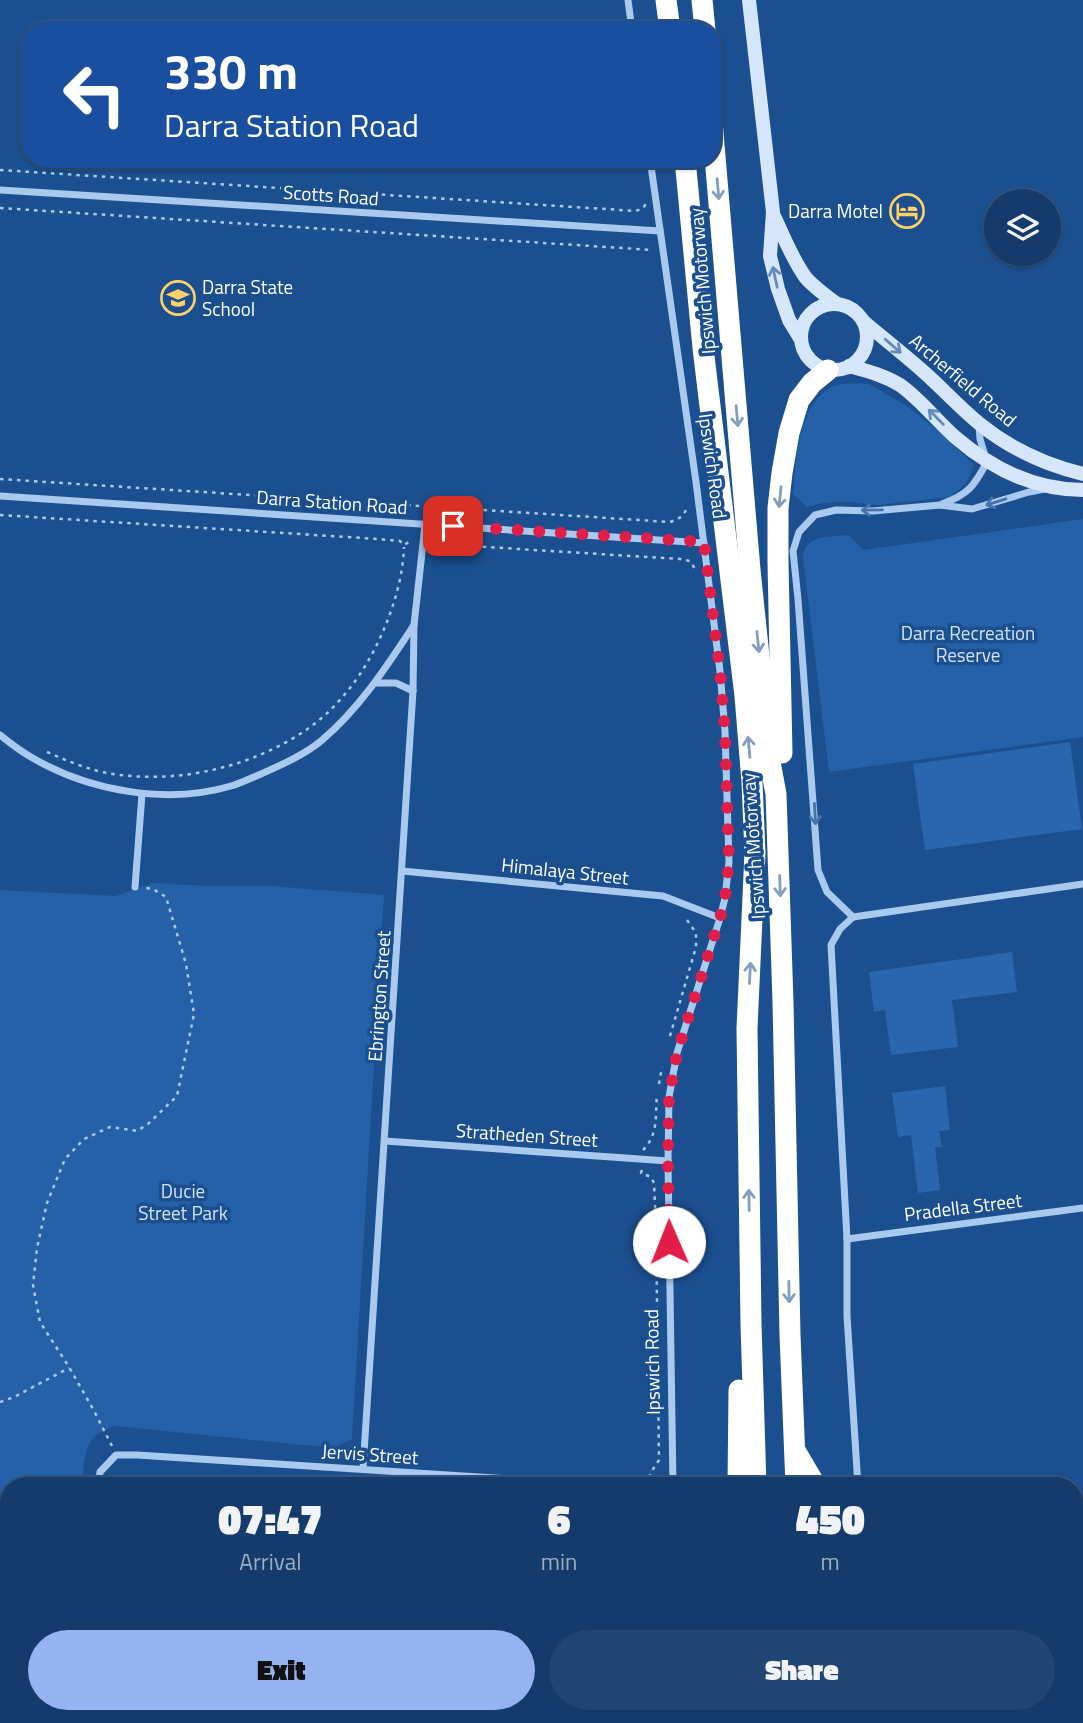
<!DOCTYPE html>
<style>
body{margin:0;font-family:"Titillium Web",sans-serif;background:#214673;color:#f1f3f6;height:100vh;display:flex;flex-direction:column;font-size:26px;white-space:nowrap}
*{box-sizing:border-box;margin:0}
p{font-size:23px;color:#9dadc1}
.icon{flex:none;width:38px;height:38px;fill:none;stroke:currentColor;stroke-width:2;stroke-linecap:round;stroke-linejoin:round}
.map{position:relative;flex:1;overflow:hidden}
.drawer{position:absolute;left:0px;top:1477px;width:1083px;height:247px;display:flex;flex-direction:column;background:#143b6b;border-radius:28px 28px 0 0;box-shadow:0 2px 5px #0004,0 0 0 2px #33557e}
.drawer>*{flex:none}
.banner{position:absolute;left:21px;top:21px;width:700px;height:147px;border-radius:28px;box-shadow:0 2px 5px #0004,0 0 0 2px #33557e;background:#1a4fa0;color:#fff;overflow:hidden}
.tools{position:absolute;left:984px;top:189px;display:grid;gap:14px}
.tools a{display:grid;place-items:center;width:77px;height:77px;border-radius:50%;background:#143b6b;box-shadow:0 2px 5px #0004,0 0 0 2px #33557e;font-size:35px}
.pin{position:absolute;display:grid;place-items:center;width:60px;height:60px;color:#fff;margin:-30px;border-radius:14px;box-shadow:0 4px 10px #0006}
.me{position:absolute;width:77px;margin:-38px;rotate:359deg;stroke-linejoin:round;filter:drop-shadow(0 0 5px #0008)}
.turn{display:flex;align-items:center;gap:24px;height:147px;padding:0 28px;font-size:32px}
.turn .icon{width:91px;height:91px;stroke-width:2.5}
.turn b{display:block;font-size:49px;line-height:60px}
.eta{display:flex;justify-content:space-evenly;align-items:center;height:119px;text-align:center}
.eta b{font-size:42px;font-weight:800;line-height:49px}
.cta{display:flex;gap:14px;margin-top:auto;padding:14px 28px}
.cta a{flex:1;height:80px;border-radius:42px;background:#95b2f1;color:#111;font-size:28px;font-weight:800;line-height:80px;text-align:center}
.cta a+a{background:#214673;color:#f1f3f6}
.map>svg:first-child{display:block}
.green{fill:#2461a8}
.building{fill:#2a66ad}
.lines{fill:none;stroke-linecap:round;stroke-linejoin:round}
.path{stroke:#a9c9ee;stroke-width:2.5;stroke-dasharray:3.5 5;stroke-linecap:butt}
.service{stroke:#a9c9ee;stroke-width:5}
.minor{stroke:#a9c9ee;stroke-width:7}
.secondary{stroke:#d6e6fa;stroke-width:14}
.motorway{stroke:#fff;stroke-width:21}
.oneway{stroke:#829ec1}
.oneway2{stroke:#668bba}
.oneway3{stroke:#4674ac}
.route{stroke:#e11d48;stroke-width:12;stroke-dasharray:0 21.6}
.labels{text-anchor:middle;stroke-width:7;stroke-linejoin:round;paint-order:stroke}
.street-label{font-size:19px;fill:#fff;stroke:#1b4f8f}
.poi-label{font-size:19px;fill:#fff;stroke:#1b4f8f;text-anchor:end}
.park-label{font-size:19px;fill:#cfe3fa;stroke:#1b4f8f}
</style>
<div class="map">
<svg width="1083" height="1723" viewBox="0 0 1083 1723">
<rect width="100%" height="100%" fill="#1b4f8f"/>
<!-- green -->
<g class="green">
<path d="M869,384l38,22 30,24 37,35 -8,18 -16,14 -72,8 -31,-3 -24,1 -16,4 -14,-13c3,-33 5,-91 39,-107 10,-5 27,-3 37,-3z"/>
<path d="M1083,519v218l-254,35 -26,-214c1,-24 28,-21 46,-23l14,15z"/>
<path d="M153,883l55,3h63l113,9 -32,544 -19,9 -218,-22c-5,2 -11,4 -16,7 -16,10 -15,36 -17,53h-73v52l-9,-1v-647l116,6z"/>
</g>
<!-- building -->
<g class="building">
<path d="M1070,742l12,87 -157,21 -12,-86z"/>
<path d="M1012,952l5,40 -65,8 6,47 -67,8 -6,-45 -11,2 -5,-40z"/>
<path d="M945,1086l5,44 -11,1 3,16h-7l5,43 -22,3 -7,-58 -13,2 -6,-44z"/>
</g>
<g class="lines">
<!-- path -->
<g class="path">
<path d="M0,170l636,41 7,-3 3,-4"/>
<path d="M0,208l653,42"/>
<path d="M0,479l670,43c9,-3 15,-6 17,-16"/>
<path d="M0,515l378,24 22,2 4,4 5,-3 4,1"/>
<path d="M434,543h4l5,4 2,-2h9l226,14 10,2 5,8"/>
<path d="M47,752c18,8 35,15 55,20 68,14 147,-3 204,-42 35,-24 62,-62 78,-101 11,-26 19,-54 20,-82"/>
<path d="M670,1036l26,-89v-14l-11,-16"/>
<path d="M659,1084l3,-17"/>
<path d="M643,1150c16,-16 12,-35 14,-56"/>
<path d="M642,1170l-1,3 10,4 3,6 2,43 3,234 -9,14v12"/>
<path d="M0,1402l14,-5 55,-29"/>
<path d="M112,1446l-19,-37 -24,-42 -29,-45 -7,-37 4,-37 10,-45 18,-44 19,-20 26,-12 27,4 11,-7 29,-28 17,-82 -8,-50 -20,-67 -13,-8 -7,-1"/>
<path d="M0,1690h9"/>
<path d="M401,1715l13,2 13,6"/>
<path d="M636,1723l2,-8"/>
</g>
<!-- service -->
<path class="service" d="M1074,1600l9,-1"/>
<!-- minor -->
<g class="minor">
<path d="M628,0l4,30"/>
<path d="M650,159l46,323 24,189 5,60 4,131 -4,36 -5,20 -43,135 -8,44 -1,64 5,325"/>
<path d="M0,190l660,41"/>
<path d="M0,496l704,47"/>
<path d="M942,504c27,-10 32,-18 45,-42l-7,-23 -1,-15"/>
<path d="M375,683h21l17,8"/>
<path d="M0,735c10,8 20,16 31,22 57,34 136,48 200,29 10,-3 20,-8 30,-12 20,-9 43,-19 60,-33 39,-33 66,-75 93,-116"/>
<path d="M402,871l261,25 57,22"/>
<path d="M135,887l7,-93"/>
<path d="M853,917l-26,-25 -9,-22 -20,-271 -5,-48 6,-19 16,-17 21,-5 37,1 67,-6 32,4 57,-17 16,-3"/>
<path d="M853,917l-13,12 -9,16 16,294v77l11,170"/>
<path d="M853,917l230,-33"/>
<path d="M385,1141l283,20"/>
<path d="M847,1239l236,-31"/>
<path d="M363,1469l50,-778 1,-66 11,-100"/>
<path d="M98,1486l2,-14 16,-17h21l484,31"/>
<path d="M0,1708l9,1"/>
<path d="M101,1715l119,8"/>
<path d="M914,1715l10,8"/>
<path d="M653,1723l1,-8"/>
</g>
<!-- secondary -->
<g class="secondary">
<path d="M749,0l24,212 -3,44 8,33 11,31 11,18"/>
<path d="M774,216c10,21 18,43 32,62 9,10 20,18 31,26"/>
<circle cx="834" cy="337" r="33"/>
<path d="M863,321c20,17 42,34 62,52 19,17 36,36 56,52 30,24 65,40 102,49"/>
<path d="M849,366c18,5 35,9 51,19 21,15 36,35 55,52 36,31 80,53 128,53"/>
</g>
<!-- motorway -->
<g class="motorway">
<path d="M666,0l4,30"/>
<path d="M702,0l3,30"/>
<path d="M712,121l38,449 20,192 6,32 7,208 7,333 6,151"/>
<path d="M685,159l18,189 42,348 7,86 3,71 -8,175 4,296 5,162"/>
<path d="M782,753l-4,-191v-54l4,-35 7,-40 10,-33 13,-17 16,-13"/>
<path d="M796,1452l20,34"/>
<path d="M738,1486l1,-96"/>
<path d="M763,1715l1,8"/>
<path d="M803,1715l1,8"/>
<path d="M841,1715l1,8"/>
<path d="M703,1723l2,-8"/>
</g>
</g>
<!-- one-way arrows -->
<defs><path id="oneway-shaft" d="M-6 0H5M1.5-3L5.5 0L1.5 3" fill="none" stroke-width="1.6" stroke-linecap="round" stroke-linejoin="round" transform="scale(1.75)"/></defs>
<g class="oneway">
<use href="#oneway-shaft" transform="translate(718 189) rotate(85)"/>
<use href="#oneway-shaft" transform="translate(737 416) rotate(85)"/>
<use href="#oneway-shaft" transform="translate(780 497) rotate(96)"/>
<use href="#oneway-shaft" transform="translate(758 642) rotate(84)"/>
<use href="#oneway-shaft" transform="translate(749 747) rotate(-95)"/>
<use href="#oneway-shaft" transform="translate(780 886) rotate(88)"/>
<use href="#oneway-shaft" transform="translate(750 973) rotate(-87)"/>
<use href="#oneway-shaft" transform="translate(749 1200) rotate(-91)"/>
<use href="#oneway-shaft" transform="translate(789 1292) rotate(89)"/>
</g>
<g class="oneway2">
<use href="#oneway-shaft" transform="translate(775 277) rotate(-102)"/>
<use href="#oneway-shaft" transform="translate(893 346) rotate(41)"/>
<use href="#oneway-shaft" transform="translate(936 417) rotate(-135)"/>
</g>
<g class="oneway3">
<use href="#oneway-shaft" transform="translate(996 502) rotate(163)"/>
<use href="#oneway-shaft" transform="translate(872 510) rotate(179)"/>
<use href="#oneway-shaft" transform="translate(815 814) rotate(87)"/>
</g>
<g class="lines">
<!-- route -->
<path class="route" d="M453,526l251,16 16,129 5,60 4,131 -4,36 -5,20 -43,135 -8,44 -1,64 1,81"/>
</g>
<!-- icons -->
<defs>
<g id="hotel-ring" transform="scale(1.75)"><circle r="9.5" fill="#1b4f8f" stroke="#ffd166" stroke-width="1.5"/><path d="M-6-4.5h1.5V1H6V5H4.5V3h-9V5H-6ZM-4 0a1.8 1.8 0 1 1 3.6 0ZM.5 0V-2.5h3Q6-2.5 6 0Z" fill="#ffd166"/></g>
<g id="school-ring" transform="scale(1.75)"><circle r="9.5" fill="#1b4f8f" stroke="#ffd166" stroke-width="1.5"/><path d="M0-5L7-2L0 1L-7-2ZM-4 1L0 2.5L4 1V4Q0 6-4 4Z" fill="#ffd166"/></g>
</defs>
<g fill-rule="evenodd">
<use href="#hotel-ring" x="907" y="211"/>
<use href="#school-ring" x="178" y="298"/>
</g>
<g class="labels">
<!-- street labels -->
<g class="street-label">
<text transform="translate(331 195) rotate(4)" y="7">Scotts Road</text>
<text transform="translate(702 281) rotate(-95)" y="7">Ipswich Motorway</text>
<text transform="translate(963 380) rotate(40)" y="7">Archerfield Road</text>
<text transform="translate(713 466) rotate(82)" y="7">Ipswich Road</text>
<text transform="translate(332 502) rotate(4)" y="7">Darra Station Road</text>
<text transform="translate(753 846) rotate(-94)" y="7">Ipswich Motorway</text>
<text transform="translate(565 871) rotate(6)" y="7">Himalaya Street</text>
<text transform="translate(379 996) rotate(-86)" y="7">Ebrington Street</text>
<text transform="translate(527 1135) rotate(4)" y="7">Stratheden Street</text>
<text transform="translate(963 1207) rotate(-7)" y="7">Pradella Street</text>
<text transform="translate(652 1362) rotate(-91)" y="7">Ipswich Road</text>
<text transform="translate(370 1454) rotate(4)" y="7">Jervis Street</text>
</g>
<!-- poi labels -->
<g class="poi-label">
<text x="883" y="218">Darra Motel</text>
<text x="202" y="294" text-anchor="start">Darra State<tspan x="202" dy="22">School</tspan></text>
</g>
<!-- park labels -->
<g class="park-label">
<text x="968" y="640">Darra Recreation<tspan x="968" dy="22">Reserve</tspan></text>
<text x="183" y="1198">Ducie<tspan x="183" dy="22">Street Park</tspan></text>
</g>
</g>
</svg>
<div class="tools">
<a><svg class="icon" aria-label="layers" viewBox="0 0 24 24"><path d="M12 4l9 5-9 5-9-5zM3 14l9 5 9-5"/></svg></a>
</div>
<div class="pin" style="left:453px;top:526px;background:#d93025"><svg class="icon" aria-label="arrive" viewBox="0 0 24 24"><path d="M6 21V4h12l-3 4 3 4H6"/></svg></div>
<svg class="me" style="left:669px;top:1242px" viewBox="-20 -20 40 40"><circle r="19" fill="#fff"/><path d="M0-13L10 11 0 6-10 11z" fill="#e11d48"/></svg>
<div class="banner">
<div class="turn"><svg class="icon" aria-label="left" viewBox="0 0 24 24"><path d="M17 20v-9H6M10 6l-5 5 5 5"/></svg><div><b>330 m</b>Darra Station Road</div></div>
</div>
<section class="drawer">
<div class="eta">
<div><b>07:47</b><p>Arrival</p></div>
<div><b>6</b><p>min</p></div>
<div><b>450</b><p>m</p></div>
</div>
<div class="cta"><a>Exit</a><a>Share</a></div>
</section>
</div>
